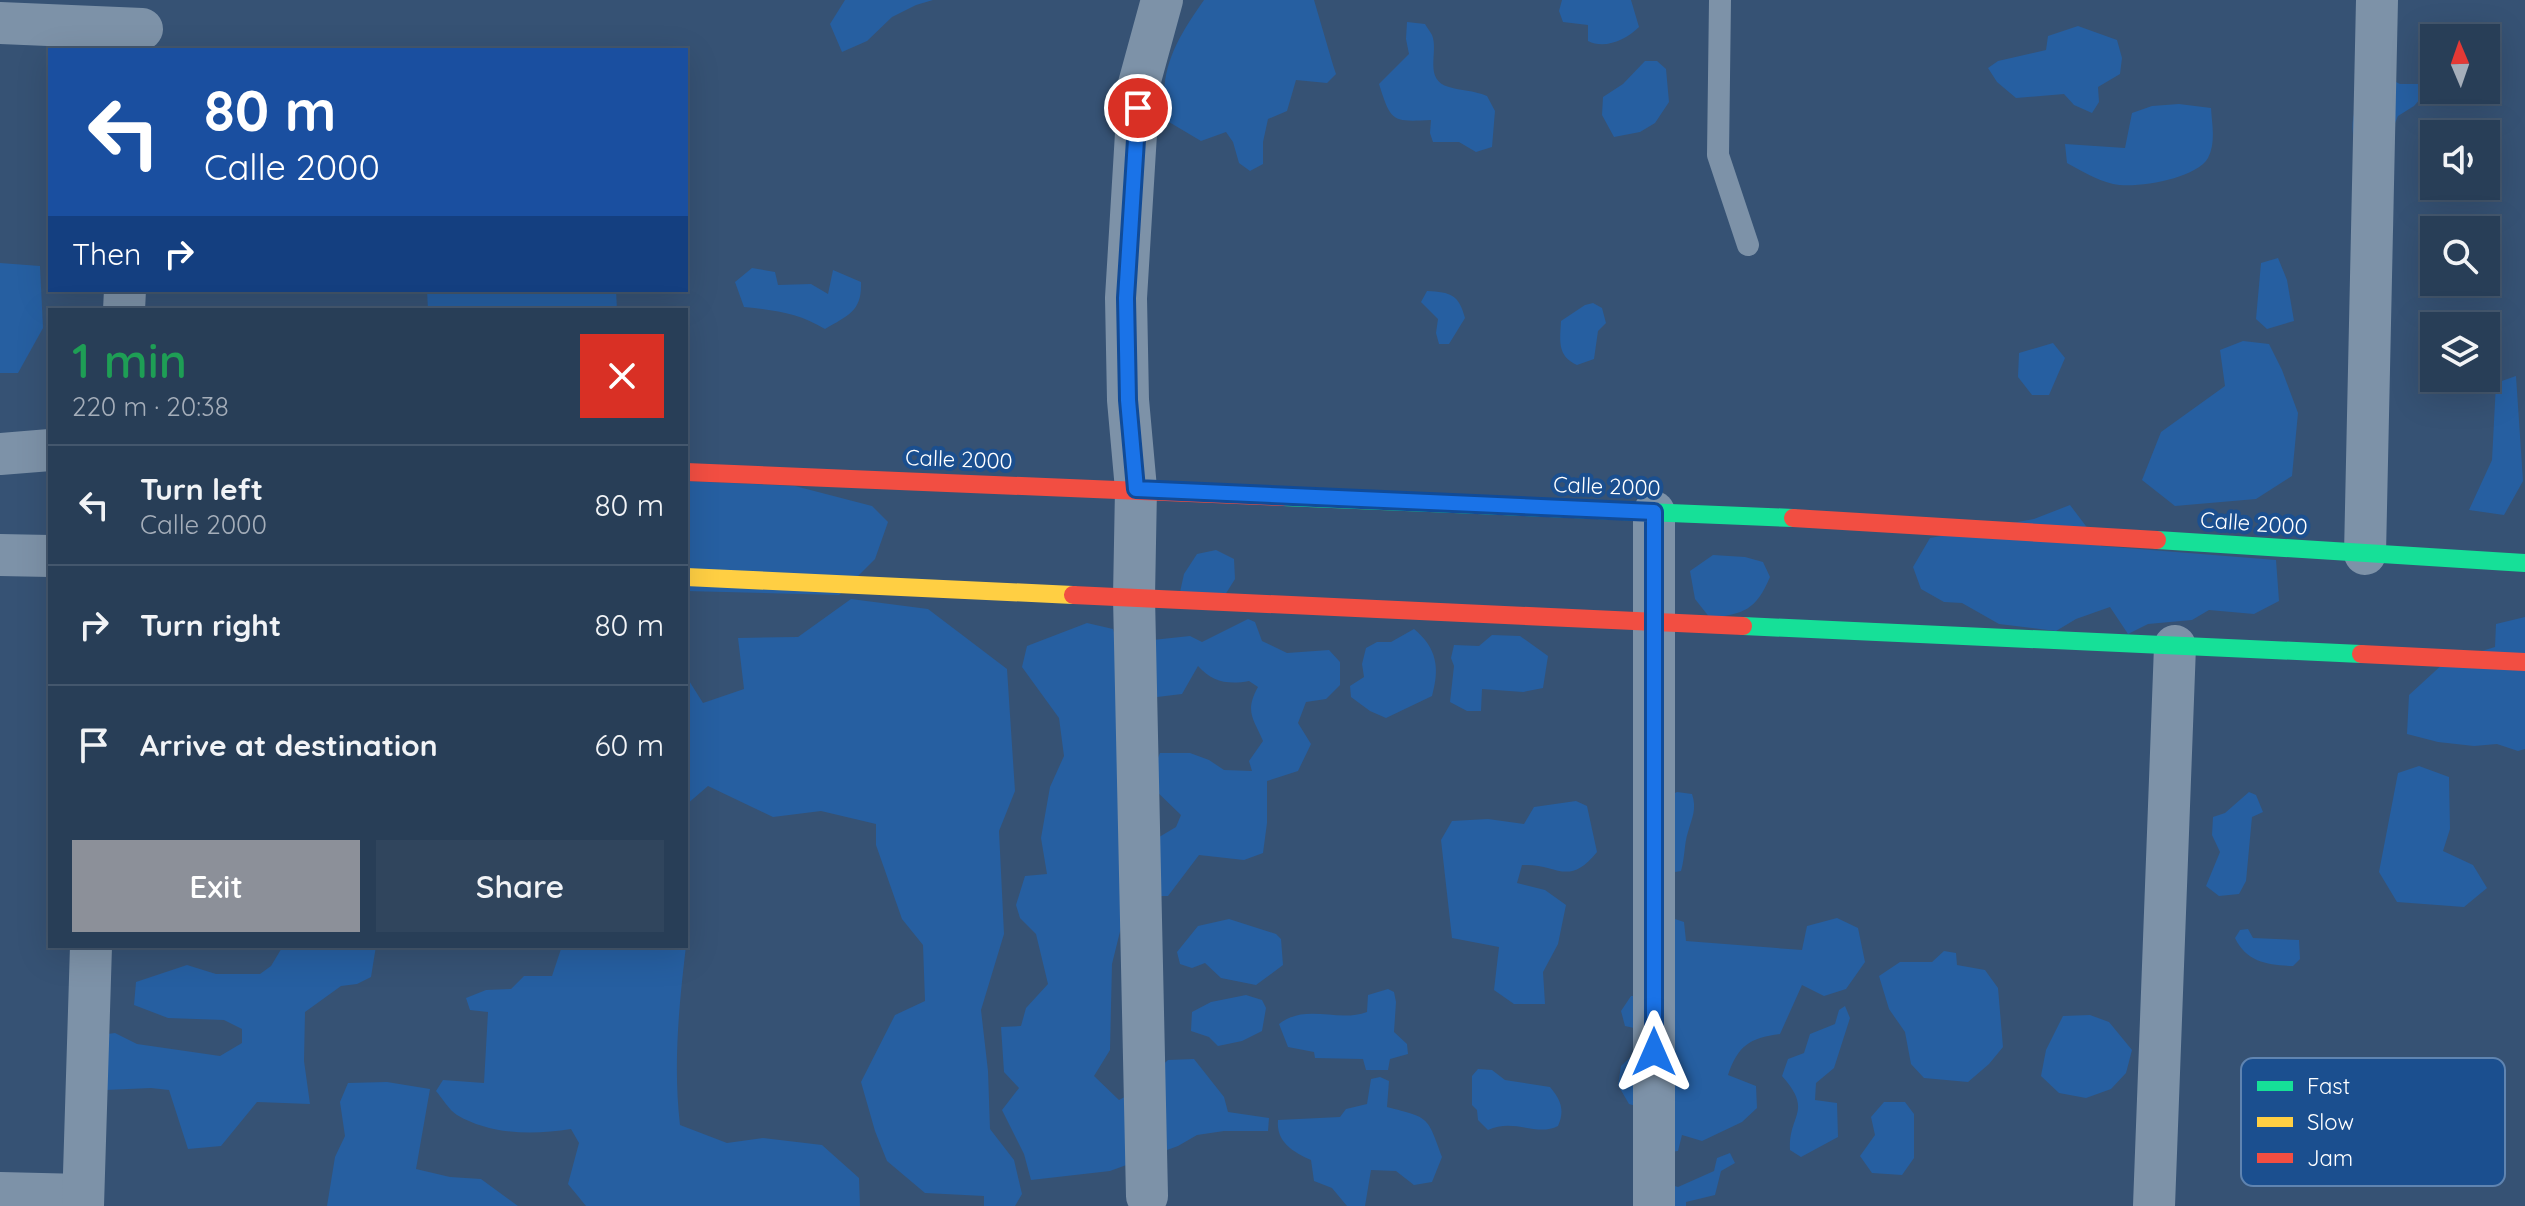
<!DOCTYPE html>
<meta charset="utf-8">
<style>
body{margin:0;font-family:Quicksand,sans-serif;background:#30455d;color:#f1f3f6;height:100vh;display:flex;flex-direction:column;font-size:30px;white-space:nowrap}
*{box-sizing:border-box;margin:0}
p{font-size:26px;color:#a5aeba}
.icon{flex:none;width:44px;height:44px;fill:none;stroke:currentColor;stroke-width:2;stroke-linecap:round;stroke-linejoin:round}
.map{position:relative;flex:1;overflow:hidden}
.drawer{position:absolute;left:48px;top:308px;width:640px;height:640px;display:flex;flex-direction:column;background:#283e57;border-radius:0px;box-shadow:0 8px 32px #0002,0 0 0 2px #44576d}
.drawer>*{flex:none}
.top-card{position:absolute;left:48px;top:48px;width:640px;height:244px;border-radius:0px;box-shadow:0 8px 32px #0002,0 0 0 2px #44576d;background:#1a4fa0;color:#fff;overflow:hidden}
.needle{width:52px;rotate:358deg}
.fabs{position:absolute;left:2420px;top:24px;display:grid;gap:16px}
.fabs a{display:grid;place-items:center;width:80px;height:80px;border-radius:0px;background:#283e57;box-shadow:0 8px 32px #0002,0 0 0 2px #44576d;font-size:40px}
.pin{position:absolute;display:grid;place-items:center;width:68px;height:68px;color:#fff;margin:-34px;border:4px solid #fff;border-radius:50%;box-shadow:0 2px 8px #0007}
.me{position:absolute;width:88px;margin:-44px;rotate:0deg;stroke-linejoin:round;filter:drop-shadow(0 0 6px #0008)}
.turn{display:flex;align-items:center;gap:28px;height:168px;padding:0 24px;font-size:36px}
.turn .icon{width:104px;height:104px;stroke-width:2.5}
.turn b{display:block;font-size:56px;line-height:68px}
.then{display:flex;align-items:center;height:76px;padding:0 24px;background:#0003;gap:16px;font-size:30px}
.round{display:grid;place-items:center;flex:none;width:84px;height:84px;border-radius:0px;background:#30455d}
.summary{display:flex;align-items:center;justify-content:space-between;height:136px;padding:0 24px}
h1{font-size:48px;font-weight:600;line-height:60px;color:#1e9e55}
.primary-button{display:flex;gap:16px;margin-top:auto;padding:16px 24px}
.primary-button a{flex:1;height:92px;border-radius:0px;background:#8c9099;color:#fff;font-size:32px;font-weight:600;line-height:92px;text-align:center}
.primary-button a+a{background:#30455d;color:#f1f3f6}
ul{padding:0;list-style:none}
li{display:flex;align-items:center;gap:24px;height:120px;padding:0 24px;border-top:2px solid #44576d}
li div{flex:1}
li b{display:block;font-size:30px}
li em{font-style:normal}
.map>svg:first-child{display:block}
.green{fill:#265fa1}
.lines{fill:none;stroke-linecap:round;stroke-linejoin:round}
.lane{stroke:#7d92a8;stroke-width:22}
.street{stroke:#7d92a8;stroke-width:42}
.fast{stroke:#16e098;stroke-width:18}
.slow{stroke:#ffcf43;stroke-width:18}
.jam{stroke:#f24e42;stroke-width:18}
.route-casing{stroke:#114b97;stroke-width:20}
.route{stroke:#1a73e8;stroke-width:14}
.labels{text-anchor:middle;stroke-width:8;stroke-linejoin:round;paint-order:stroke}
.street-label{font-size:22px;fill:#fff;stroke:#1b4f8f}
.key{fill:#1b4f8f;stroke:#5f84b1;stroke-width:2}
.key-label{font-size:22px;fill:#fff}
</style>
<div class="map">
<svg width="2525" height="1206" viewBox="0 0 2525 1206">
<rect width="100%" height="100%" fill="#365274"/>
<!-- green -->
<g class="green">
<path d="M845,0h88l-17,5 -24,12 -25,24 -25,11 -12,-28z"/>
<path d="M1204,0h110l19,65 3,9 -9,9 -31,-3 -9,31 -19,8 -5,23v22l-13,7 -11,-8 -6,-21 -7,-10 -25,9 -32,-19c-15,-47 9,-85 35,-122z"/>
<path d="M1562,0h69l8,27c-12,12 -34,23 -51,14v-16l-25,-3 -4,-11z"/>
<path d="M1407,22l18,2c2,4 5,7 7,11 7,17 -9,45 17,52 12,4 24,3 38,9l8,15 -3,36 -16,5 -17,-10h-26l-3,-9 1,-13c-39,2 -40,2 -52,-36l30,-30 -3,-15z"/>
<path d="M2078,26l39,14 5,18 -2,16 -22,13 1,15 -7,11 -18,-8 -10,-11 -48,4 -19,-16 -9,-14 10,-7 48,-11 2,-14z"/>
<path d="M1645,61h12l9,8 3,33 -14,21 -15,9 -26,5 -12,-22 1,-18 20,-13z"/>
<path d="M2394,81l6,3h18l8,8 -12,14 -16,10 -9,21 -20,7 -16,-10c-3,-35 14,-37 41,-53z"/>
<path d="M2179,104l32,4c1,17 5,35 -3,50 -12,21 -73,31 -95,26 -16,-4 -32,-13 -46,-21l-2,-19 60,4 7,-35 20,-7z"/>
<path d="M2278,258l9,22 7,41 -27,8 -11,-10 5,-56z"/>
<path d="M0,263l40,3 3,62 -25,45h-18z"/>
<path d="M752,268l23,4 3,13 33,-1 17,10 5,-24 28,12c1,29 -12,33 -36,47 -26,-16 -51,-19 -81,-22l-9,-25z"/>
<path d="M427,290h189l1,20h-189z"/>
<path d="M1427,291c24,1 32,4 38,27l-16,26h-10l-3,-11 2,-14 -17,-17z"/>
<path d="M1593,303l9,5 4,15 -8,8 -4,28 -17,6c-20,-9 -17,-24 -16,-44l24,-16z"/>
<path d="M2243,341l26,3 13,26 16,43 -6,63 -36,23 -81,7 -33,-26 19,-48 64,-46 -5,-36z"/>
<path d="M2053,343l12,15 -16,37h-17l-14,-18 1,-24z"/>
<path d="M2516,376l7,105 -19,34 -35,-5 23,-50 4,-77z"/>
<path d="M686,481l109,5 77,20 16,16 -13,37 -36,36 -153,-4z"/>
<path d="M2070,505l31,41 175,14 3,41 -25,13 -45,-4 -17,10 -44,4 -20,10 -18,-27 -34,12 -20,12 -57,-7 -37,-21 -18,-1 -23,-13 -8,-22 17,-29 104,-19z"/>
<path d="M1216,550l18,9 1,20 -15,24 -42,-2 6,-27 13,-20z"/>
<path d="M1713,555l32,2 18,5 7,15c-14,33 -26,37 -60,41l-15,-19 -5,-28z"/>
<path d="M851,599l77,10 79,60 8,122 -16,40 5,103 -23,76 7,61 2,58 24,31 8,34 -7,12h-31v-10l-59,-3 -38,-32 -12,-30 -14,-49 34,-67 30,-14 -2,-56 -21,-26 -26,-74v-21l-55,-13 -48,6 -65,-31 -22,19v-129l17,27 41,-14 -6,-51 60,-1z"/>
<path d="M2525,617v132l-7,2 -21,-7 -23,2 -36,-4 -31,-8 2,-39 36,-33 50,-15 1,-23z"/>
<path d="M1248,619l7,3 7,19 25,12 42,-3 11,12v23l-14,14 -20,3 -8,21 13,21 -13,27 -31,10v42l-4,30 -19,7 -45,-5 -31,41h-22l-7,-47 37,-22 5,-12 -29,-28 1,-17 7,-17h30l19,7 15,10 28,1 -3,-10 14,-20c-9,-22 -19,-29 -5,-54l-9,-6c-21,4 -37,1 -51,-15l-16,28 -25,3 -14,-56 47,-5 12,6z"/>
<path d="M1087,623l26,6 7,24 13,226 -21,85 -2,86 -16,26 25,24 29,-15 8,-14 12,-11 26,-1 30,38 4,15 41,6 -1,13h-44l-27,4 -19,11 -68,25 -79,9 -7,-26 -22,-44 17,-22 -15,-16 -3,-45 20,-1 5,-18 22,-24 -12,-50 -16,-16 -4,-13 9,-29 22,-2 -6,-36 9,-51 14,-31 -5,-38 -37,-51 5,-21z"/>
<path d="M1414,629c23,19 26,39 18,67l-46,22 -16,-7 -19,-14 -1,-11 14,-9 -2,-13 4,-16 11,-6h14z"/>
<path d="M1492,635l28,1 28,20 -5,32 -20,4 -41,-3 -1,22h-14l-17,-9 4,-36 -3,-8 3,-13 25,1z"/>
<path d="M2419,766l30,11 1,52 -7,22 30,14 14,23 -23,19 -67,-5 -18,-30 19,-99z"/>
<path d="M1677,792l15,2c5,15 0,24 -4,38 -4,12 -3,26 -7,39l-24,4 -2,-72z"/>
<path d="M2249,792l7,3 7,17 -11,5 -6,64 -7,13 -20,2 -13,-10 14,-34 -8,-17 1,-18 12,-4z"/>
<path d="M1576,801l11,5 10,46c-29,36 -40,11 -75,13l-5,18 28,7 21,15 -8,39 -15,28 2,32h-31l-20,-14 5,-43 -47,-9 -11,-98 11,-19 36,-2 36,5 10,-17z"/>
<path d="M1663,915l21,7 2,19 116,9 5,-24 30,-8 21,10 7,34 -19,27 -22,7 -22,-11 -22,49c-31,4 -42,12 -52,41l28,11 1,22 -15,14 -40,19 -20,-6 -4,16 -23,3 -5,-44 -21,-6 -11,-19 3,-19 18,-17 13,-17 -27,-6 -4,-15 10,-15 27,-1z"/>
<path d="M1229,919l47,15 5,5 2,26 -27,20 -35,-7 -16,-15 -13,5 -12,-4 -3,-12 21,-26z"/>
<path d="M2248,929l5,9 46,2 1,19 -7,7c-24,-1 -46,-3 -58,-28l5,-8z"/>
<path d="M283,946h93l-5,31 -14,7 -16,2 -36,26 -1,49 6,43 -53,-2 -36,44 -33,3 -19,-59 -18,-2 -45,2 -14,-54 23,-3 22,11 83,12 22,-13v-14l-18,-9 -56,-2 -34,-13 2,-23 51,-17 29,9h44l11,-8z"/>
<path d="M562,946h124c-7,59 -13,119 -6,179l47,18 36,-5 59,7 37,33 1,28h-274l-18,-22 11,-41 -8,-14c-38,6 -80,6 -114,-14 -8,-5 -15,-17 -21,-24l7,-11 41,3 4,-71 -18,-2 -4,-12 20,-8 25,-1 13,-13h28z"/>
<path d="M1944,951l12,2 1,12 28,5 13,18 5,59 -14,17 -21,18 -44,-4 -13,-14 -6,-32 -16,-23 -10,-33 21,-14h32z"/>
<path d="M1388,989l6,3 2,10 -2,30 13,12 1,10 -18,5 -2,11h-22l-3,-11 -48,-1 -1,-6 -26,-5 -9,-23c27,-21 59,-1 88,-12l1,-17z"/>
<path d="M1246,995l16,5 4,8 -4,23 -20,10 -24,5 -9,-9 -18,-6 1,-19 19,-10z"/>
<path d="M1845,1006l5,12 -16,50 -18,15 -1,17 22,3 1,34 -37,20 -11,-7c-2,-36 24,-38 -8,-74l6,-17 16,-6 6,-19 25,-10 4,-14z"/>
<path d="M2090,1015l19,7 23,28 -6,23 -15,16 -25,9 -27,-5 -18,-17 5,-26 17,-34z"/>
<path d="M1478,1069l14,1 13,10 45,7c11,13 15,23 8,39 -21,11 -44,-8 -70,4l-10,-10 -1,-10 -5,-5v-29z"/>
<path d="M1380,1077l9,4 -2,26c43,11 40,9 55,50l-10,25 -18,3 -18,-14 -25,-1 -6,36h-18l-15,-18 -18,-7 -3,-21c-18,-8 -35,-18 -33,-40l62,-3 6,-8 21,-5 4,-25z"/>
<path d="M387,1082l43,7 -14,80 34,8 31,2 37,27h-191l8,-49 10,-21 -5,-34 8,-19z"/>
<path d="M1884,1102h21l9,12v44l-12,17 -30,-2 -12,-17 15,-21 -4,-18z"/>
<path d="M1730,1153l5,10 -14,8 -6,24 -29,7v4h-23l5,-22 10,3 36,-16 3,-13z"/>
</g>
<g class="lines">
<!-- lane -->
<path class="lane" d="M1720,0l-2,155 30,90"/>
<!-- street -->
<g class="street">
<path d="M0,23l142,6"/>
<path d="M124,310l1,-20"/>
<path d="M0,454l50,-4"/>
<path d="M2365,554l12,-554"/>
<path d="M0,555l50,1"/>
<path d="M0,1193l83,2"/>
<path d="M1147,1196l-13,-599 2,-108 -8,-89 -2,-102 13,-214 23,-84"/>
<path d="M83,1206l8,-260"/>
<path d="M1654,1206v-694"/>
<path d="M2154,1206l21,-560"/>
</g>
<!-- fast -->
<g class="fast">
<path d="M1283,497l510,21"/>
<path d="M2157,540l368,23"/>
<path d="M1743,626l618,28"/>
</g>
<!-- slow -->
<path class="slow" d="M686,577l387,18"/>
<!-- jam -->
<g class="jam">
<path d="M686,472l597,25"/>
<path d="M1793,518l364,22"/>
<path d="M1073,595l670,31"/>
<path d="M2361,654l164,8"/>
</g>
</g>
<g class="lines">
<!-- route casing -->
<g class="route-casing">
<path id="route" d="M1138,108l-12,190 2,102 8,89 518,23v540"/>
</g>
<!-- route -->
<use href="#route" class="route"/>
</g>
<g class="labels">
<!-- street labels -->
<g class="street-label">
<text transform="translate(959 459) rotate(2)" y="8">Calle 2000</text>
<text transform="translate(1607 486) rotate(2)" y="8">Calle 2000</text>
<text transform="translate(2254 523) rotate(4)" y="8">Calle 2000</text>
</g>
</g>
<!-- legend -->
<rect x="2241" y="1058" width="264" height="128" rx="12" class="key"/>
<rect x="2257" y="1081" width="36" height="10" fill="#16e098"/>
<rect x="2257" y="1117" width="36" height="10" fill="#ffcf43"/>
<rect x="2257" y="1153" width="36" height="10" fill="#f24e42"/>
<g class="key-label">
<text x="2307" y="1094">Fast</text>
<text x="2307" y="1130">Slow</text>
<text x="2307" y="1166">Jam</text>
</g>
</svg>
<div class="fabs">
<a><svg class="needle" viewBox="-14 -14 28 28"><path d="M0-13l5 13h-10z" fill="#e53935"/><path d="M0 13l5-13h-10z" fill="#a5aeba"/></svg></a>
<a><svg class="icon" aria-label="sound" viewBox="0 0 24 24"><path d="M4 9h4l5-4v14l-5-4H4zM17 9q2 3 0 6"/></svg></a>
<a><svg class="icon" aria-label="search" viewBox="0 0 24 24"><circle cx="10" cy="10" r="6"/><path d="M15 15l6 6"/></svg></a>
<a><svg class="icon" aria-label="layers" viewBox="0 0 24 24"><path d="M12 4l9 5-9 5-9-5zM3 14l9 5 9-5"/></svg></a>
</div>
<div class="pin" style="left:1138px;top:108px;background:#d93025"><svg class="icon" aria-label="arrive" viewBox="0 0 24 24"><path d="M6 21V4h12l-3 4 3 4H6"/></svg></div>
<svg class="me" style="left:1654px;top:1052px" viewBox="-20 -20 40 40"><path d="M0-17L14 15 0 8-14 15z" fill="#1a73e8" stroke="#fff" stroke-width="4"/></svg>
<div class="top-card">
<div class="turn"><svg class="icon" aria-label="left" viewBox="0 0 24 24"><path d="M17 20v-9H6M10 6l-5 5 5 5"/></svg><div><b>80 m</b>Calle 2000</div></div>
<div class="then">Then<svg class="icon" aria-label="right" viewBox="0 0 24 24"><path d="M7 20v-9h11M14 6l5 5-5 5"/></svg></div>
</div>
<section class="drawer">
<div class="summary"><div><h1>1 min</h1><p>220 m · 20:38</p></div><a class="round" style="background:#d93025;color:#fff"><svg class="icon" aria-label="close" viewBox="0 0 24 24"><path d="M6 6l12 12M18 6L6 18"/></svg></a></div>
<ul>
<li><svg class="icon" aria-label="left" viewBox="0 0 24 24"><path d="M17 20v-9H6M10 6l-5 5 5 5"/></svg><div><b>Turn left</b><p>Calle 2000</p></div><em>80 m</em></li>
<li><svg class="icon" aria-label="right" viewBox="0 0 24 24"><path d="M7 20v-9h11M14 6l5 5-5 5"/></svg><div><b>Turn right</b></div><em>80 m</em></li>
<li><svg class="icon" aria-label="arrive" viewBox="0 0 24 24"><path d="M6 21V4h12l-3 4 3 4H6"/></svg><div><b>Arrive at destination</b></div><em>60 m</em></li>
</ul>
<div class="primary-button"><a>Exit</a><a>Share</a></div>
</section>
</div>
